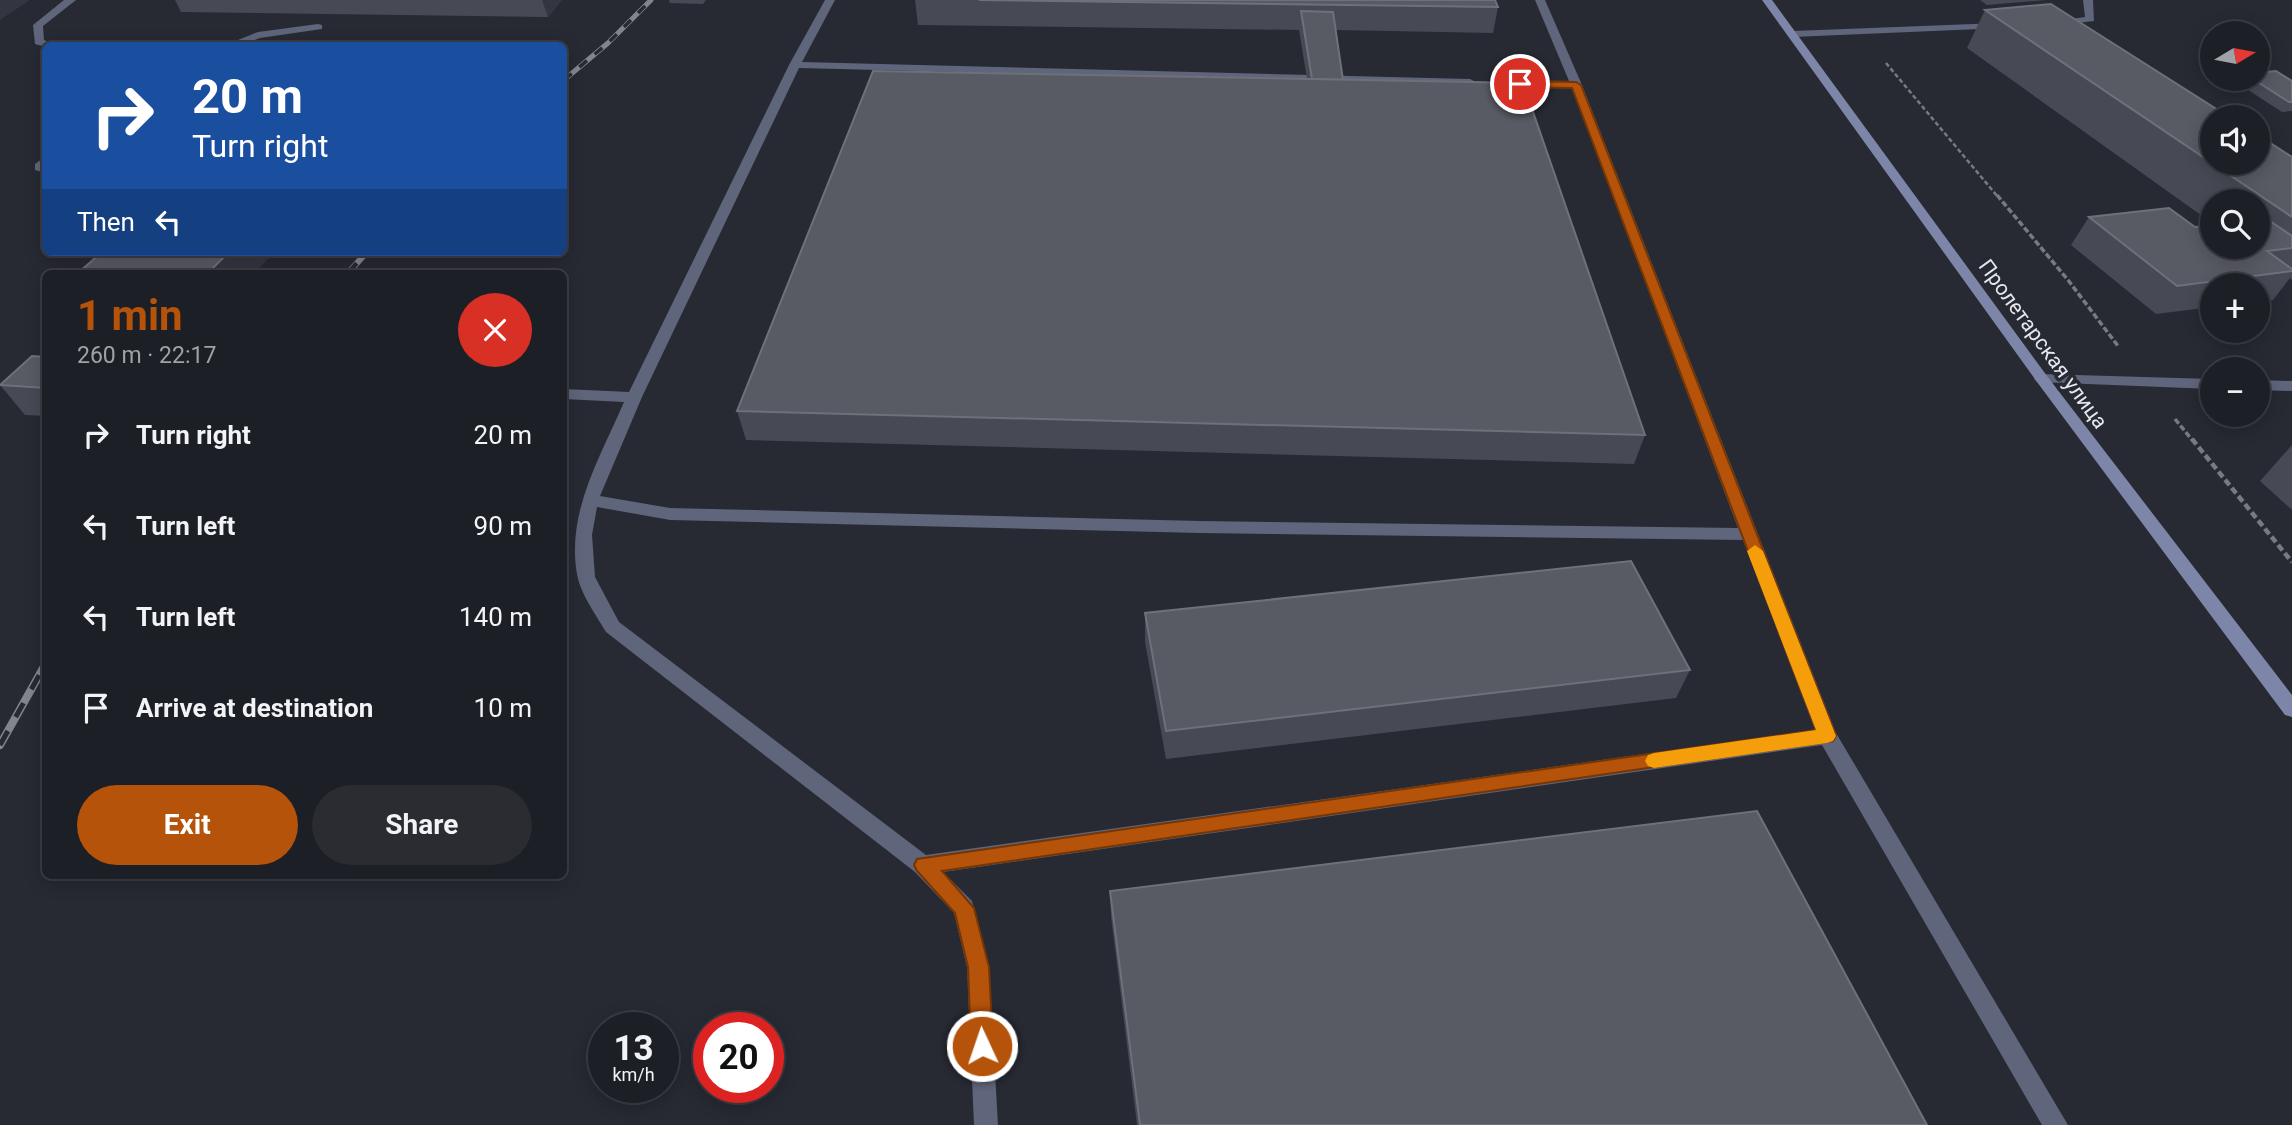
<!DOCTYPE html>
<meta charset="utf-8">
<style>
body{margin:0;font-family:Roboto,sans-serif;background:#2a2c32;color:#f1f3f6;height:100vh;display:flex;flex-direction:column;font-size:26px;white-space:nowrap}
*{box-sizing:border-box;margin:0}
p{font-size:23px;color:#a0a2a7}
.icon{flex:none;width:38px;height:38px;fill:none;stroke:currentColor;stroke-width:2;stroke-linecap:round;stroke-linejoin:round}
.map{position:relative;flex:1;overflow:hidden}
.details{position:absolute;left:42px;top:270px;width:525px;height:609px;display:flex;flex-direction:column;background:#1d1f26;border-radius:10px;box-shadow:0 4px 18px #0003,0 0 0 2px #3b3d43}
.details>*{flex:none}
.banner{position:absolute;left:42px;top:42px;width:525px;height:214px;border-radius:10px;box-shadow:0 4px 18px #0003,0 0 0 2px #3b3d43;background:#1a4fa0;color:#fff;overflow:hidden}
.needle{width:46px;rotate:80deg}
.fabs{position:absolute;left:2200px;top:21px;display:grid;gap:14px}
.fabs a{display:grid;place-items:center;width:70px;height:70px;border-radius:50%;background:#1d1f26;box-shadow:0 4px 18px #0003,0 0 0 2px #3b3d43;font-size:35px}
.speed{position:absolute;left:588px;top:1012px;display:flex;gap:14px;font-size:35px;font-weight:700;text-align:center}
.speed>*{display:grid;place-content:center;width:91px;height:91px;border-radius:50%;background:#1d1f26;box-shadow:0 4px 18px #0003,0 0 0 2px #3b3d43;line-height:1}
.speed small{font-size:18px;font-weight:400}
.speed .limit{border:10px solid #d22;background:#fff;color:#111}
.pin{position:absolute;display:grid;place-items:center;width:60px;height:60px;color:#fff;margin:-30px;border:4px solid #fff;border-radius:50%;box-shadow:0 2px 7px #0007}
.me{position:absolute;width:77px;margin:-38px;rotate:357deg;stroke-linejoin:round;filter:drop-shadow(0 0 5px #0008)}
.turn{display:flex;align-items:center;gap:24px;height:147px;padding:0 35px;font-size:32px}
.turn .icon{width:91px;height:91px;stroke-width:2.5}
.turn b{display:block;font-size:49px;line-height:60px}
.then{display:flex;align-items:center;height:66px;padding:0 35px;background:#0003;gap:14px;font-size:26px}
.round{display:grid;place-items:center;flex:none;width:74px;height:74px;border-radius:37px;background:#2a2c32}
.overview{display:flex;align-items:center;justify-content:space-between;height:119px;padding:0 35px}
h1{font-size:42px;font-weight:700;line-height:52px;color:#b45309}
.primary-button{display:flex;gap:14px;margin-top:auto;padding:14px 35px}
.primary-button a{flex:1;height:80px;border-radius:42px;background:#b45309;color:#fff;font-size:28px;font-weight:700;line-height:80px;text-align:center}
.primary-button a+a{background:#2a2c32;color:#f1f3f6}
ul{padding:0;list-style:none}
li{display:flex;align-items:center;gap:21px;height:91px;padding:0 35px}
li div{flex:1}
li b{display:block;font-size:26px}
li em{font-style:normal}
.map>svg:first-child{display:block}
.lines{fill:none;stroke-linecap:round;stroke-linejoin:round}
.path-far2{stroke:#787a82;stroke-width:2.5;stroke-dasharray:4.5 2.5;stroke-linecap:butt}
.path-far1{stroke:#787a82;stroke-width:3.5;stroke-dasharray:6 2.5;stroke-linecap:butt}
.path{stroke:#787a82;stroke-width:4.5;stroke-dasharray:7 3.5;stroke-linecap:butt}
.service{fill:#5f657a;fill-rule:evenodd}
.minor{fill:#5f657a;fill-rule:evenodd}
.secondary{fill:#7d86a8;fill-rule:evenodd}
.rail-far2-casing{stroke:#83858d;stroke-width:5}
.rail-far1-casing{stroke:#83858d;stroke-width:6}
.rail-casing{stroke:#83858d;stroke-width:8}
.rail-far2{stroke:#272933;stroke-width:3.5;stroke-dasharray:10;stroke-linecap:butt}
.rail-far1{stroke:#272933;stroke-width:4.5;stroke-dasharray:13;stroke-linecap:butt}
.rail{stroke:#272933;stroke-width:5;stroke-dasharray:16;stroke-linecap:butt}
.wall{fill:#474954}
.shaded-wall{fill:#333540}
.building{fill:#585a64;stroke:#6e707a;stroke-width:2}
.route{fill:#b45309;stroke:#753606;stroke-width:2}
.slow{fill:#f59e0b}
.labels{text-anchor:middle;stroke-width:7;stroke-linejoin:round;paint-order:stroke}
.street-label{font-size:21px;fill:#e6e8ee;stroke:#272933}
</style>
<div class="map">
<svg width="2292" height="1125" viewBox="0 0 2292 1125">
<rect width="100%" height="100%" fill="#272933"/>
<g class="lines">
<!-- path-far2 -->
<path class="path-far2" d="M1886,63l112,134"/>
<!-- path-far1 -->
<g class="path-far1">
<path d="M1997,195l71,85 50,66"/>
<path d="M2175,419l18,22"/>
</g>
<!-- path -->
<path class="path" d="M2192,439l100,123"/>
<!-- service -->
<g class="service">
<path d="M64,0h12l-33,26 1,14 14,6 -12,1 -11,-3 -2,-19z"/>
<path d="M825,0h10l-33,62 668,17 6,3 -6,3 -671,-17 -157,329 -42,99 70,12 530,13 538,7 -166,-440 -70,-2 -6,-3 6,-3 67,1 -34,-81h10l37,85 254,648 232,392h-26l-220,-380 -879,127 29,29 17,66 9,158h-24l-7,-158 -13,-54 -39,-41 -309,-240c-10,-17 -26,-39 -29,-58 -11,-62 24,-118 47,-172l-60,-3v-10l65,3 160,-327zM597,507l73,13 530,13 543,7 72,190 -889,125 -307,-233 -24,-45 -3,-42z"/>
<path d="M2083,0h10l1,21 -43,5v-4l34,-5z"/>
<path d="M1999,23l5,3 -1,2 -210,9 -5,-3 5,-3z"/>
<path d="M318,24l4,1v4l-62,9 -21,8h-16l35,-14z"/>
<path d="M46,156v17l-11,-3v-6z"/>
</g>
<!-- minor -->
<g class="minor">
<path d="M2042,374l170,5v10l-175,-7 -3,-3 3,-3z"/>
<path d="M2258,380l34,1v10l-34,-1z"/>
</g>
<!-- secondary -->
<path class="secondary" d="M1762,0h10l275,376 245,319v22l-7,-2 -248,-333z"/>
<!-- rail-far2 casing -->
<g class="rail-far2-casing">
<path id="rail-far2" d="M564,80l44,-37 43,-43"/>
</g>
<!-- rail-far1 casing -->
<g class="rail-far1-casing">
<path id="rail-far1" d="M348,273l19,-21"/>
</g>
<!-- rail casing -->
<g class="rail-casing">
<path id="rail" d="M0,745l46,-82"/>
</g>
<!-- rail-far2 -->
<use href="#rail-far2" class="rail-far2"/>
<!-- rail-far1 -->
<use href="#rail-far1" class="rail-far1"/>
<!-- rail -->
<use href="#rail" class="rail"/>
</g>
<!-- wall -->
<g class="wall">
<path d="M175,0h387l-14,17 -367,-5z"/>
<path d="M669,0h37l-3,4 -33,-1z"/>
<path d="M915,0h580l3,7 -5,26 -157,-3 7,50 302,355 -11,29 -888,-24 -9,-29 570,-332 -8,-49 -381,-5z"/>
<path d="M1980,0h66l-59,5z"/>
<path d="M1985,10l307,147v123l-2,-2 -17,22 -15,2v-17h-46v22l-56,7 -85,-69 18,-28 106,10 63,20v-46h-46v22l-245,-175z"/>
<path d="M2242,79l50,2v30l-10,1 -43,-28z"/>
<path d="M46,357v59l-21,-1 -25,-30z"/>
<path d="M2292,445v65l-32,-29z"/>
<path d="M1145,613l545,57 -14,28 -510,61 -21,-117z"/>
<path d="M1110,891l817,234h-790l-26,-208z"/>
</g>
<!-- shaded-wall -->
<g class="shaded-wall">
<path d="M0,0h30l-30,20z"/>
<path d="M542,0h20l-14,17z"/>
<path d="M229,252h46l-21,21h-46z"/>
</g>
<!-- building -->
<g class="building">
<path d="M979,0h516l3,7z"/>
<path d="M2051,4l178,113h-17v46h46v-28l34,22v60l-307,-207z"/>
<path d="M1301,11l32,1 10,68 -31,-1z"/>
<path d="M349,45h54l-54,1z"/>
<path d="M873,71l650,12 122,352 -908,-24z"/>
<path d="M2276,71l16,10v21h-3l-36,-23h5v-6z"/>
<path d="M2169,208l26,19 17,-2v22h46v-27l9,-1 25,17v12l-25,3 25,18v2l-115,15 -88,-69z"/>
<path d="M102,252h127l-21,21h-130z"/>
<path d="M32,356l14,1v31l-46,-3z"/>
<path d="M1631,561l59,109 -524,61 -21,-118z"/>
<path d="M1757,811l170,314h-787l-30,-234z"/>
</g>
<!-- route -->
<path class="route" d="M1516,81l60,1 5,3 255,651 -3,5 -891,130 32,37 15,59 4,79 -3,7 -8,4 -8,-4 -3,-7 -3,-79 -13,-54 -38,-42 -3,-6 3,-6 899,-129 -244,-642 -52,-1 -5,-3z"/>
<!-- slow -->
<path class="slow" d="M1755,545l8,6 73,185 -3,5 -6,2 -173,25 -6,-2 -3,-5 3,-6 6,-2 162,-23 -69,-179z"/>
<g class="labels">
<!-- street labels -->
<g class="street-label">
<text transform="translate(2043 344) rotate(54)" y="7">Пролетарская улица</text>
</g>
</g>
</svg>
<div class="fabs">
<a><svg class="needle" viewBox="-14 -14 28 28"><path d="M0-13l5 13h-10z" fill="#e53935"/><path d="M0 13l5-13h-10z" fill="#a0a2a7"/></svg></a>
<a><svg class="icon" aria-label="sound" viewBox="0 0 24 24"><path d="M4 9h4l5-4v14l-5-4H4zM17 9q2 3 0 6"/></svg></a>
<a><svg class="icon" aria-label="search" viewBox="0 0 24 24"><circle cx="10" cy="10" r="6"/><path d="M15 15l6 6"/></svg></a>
<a>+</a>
<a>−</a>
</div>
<div class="speed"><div>13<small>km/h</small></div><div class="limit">20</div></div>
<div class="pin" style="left:1520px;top:84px;background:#d93025"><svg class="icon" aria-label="arrive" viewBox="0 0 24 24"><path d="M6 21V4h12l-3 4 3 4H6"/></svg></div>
<svg class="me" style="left:982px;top:1046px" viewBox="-20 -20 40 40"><circle r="17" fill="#b45309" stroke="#fff" stroke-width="3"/><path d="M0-11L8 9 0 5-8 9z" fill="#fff"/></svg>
<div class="banner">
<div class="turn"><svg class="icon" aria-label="right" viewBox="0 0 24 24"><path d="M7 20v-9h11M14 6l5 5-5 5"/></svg><div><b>20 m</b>Turn right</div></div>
<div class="then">Then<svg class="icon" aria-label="left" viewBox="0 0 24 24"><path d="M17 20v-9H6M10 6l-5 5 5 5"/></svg></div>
</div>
<section class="details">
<div class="overview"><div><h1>1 min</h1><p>260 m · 22:17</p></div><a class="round" style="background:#d93025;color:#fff"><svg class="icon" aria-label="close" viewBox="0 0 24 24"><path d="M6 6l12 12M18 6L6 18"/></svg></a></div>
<ul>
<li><svg class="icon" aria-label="right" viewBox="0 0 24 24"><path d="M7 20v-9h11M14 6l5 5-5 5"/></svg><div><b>Turn right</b></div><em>20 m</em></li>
<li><svg class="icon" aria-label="left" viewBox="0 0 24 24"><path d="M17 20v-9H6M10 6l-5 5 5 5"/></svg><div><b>Turn left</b></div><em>90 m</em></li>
<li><svg class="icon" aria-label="left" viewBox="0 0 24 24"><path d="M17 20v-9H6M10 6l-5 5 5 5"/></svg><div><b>Turn left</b></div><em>140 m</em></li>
<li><svg class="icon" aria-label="arrive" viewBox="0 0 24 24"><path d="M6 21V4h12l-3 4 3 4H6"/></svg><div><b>Arrive at destination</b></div><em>10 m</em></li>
</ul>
<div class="primary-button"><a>Exit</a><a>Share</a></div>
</section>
</div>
